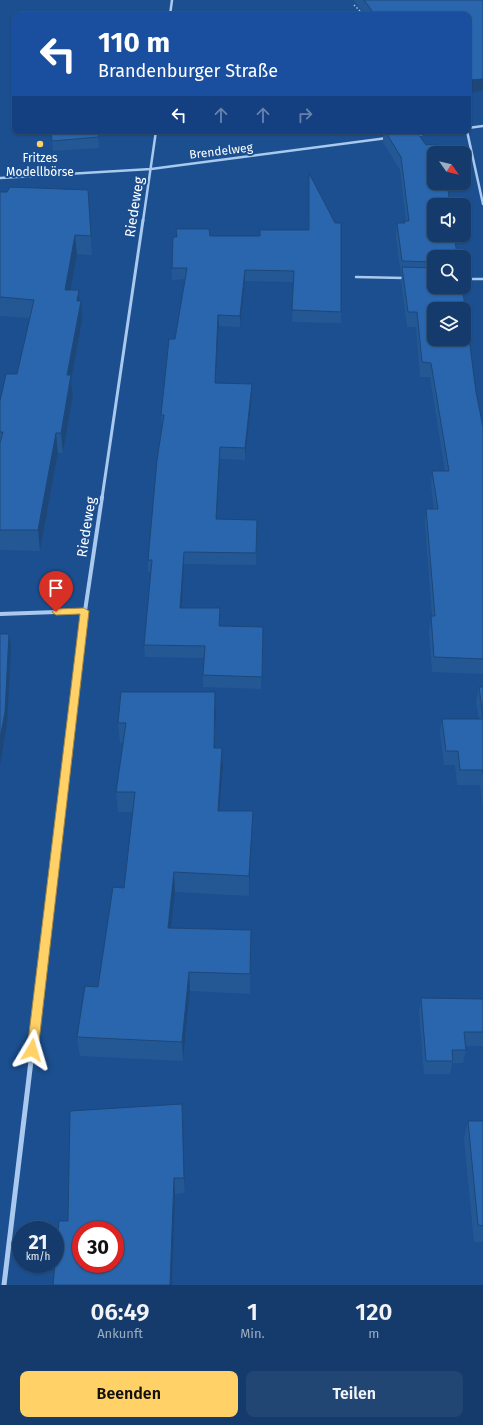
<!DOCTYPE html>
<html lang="de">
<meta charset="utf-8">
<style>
body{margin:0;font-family:"Fira Sans",sans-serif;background:#214673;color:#f1f3f6;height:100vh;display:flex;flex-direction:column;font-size:15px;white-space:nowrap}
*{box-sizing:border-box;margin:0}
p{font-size:13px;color:#9dadc1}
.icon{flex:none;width:22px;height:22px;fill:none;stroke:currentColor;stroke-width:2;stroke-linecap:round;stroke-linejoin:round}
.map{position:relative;height:1285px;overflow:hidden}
.side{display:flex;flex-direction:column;background:#143b6b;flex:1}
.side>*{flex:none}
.hud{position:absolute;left:12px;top:12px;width:459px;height:122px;border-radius:8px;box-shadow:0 1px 3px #0004,0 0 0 1px #33557e;background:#1a4fa0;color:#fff;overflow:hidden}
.needle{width:26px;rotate:124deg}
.buttons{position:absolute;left:427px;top:146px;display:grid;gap:8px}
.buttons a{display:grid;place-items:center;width:44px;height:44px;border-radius:8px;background:#143b6b;box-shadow:0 1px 3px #0004,0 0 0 1px #33557e;font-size:20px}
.speed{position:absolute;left:12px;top:1221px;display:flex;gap:8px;font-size:20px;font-weight:700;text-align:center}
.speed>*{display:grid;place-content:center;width:52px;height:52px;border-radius:50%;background:#143b6b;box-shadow:0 1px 3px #0004,0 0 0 1px #33557e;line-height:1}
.speed small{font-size:10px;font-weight:400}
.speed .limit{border:6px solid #d22;background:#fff;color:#111}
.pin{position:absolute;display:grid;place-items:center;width:34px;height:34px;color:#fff;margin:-41px -17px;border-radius:50% 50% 50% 0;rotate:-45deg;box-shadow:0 0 4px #0007}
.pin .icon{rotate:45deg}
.me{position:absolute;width:44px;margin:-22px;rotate:7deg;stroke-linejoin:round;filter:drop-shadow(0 0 3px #0008)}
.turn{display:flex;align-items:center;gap:14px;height:84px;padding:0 20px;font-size:18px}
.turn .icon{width:52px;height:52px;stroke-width:2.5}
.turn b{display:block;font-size:28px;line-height:34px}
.lanes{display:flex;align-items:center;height:38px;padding:0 20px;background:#0003;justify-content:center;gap:20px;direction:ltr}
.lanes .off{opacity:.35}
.eta{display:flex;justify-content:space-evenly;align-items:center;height:68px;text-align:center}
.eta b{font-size:24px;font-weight:600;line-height:28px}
.button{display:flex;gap:8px;margin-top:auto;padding:8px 20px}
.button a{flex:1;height:46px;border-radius:8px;background:#ffd166;color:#111;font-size:16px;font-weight:600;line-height:46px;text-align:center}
.button a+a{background:#214673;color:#f1f3f6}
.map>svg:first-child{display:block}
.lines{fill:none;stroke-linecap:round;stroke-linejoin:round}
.path{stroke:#a9c9ee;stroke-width:1.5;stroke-dasharray:1.5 2;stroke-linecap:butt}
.lane{stroke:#a9c9ee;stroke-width:2.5}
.street-far3{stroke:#a9c9ee;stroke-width:2.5}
.street-far2{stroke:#a9c9ee;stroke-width:3}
.street-far1{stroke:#a9c9ee;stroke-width:4}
.street{stroke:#a9c9ee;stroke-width:5}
.wall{fill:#245895}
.shaded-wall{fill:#1d4779}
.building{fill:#2a66ad;stroke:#1d4779;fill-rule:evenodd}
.route{fill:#ffd166;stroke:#a68842}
.poi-dot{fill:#ffd166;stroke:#1b4f8f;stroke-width:1.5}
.labels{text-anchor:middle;stroke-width:4;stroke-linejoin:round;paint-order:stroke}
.far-street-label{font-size:12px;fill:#fff;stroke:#1b4f8f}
.far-poi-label{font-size:12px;fill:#fff;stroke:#1b4f8f}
.street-label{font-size:14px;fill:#fff;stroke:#1b4f8f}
</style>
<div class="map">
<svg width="483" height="1285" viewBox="0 0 483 1285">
<rect width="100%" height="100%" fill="#1b4f8f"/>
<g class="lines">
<!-- path -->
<path class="path" d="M354,5l10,10 3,-1"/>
<!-- lane -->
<g class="lane">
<path d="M356,277l48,1"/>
<path d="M464,279h19"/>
</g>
<!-- street-far3 -->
<g class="street-far3">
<path d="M170,15l2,-15"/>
<path d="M468,128l15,-2"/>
<path d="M467,131l16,73"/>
<path d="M414,135l29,-4"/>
<path d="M0,178l151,-9 236,-31"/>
<path d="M143,221l13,-90"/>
</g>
<!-- street-far2 -->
<path class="street-far2" d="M102,498l41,-278"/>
<!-- street-far1 -->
<g class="street-far1">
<path d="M0,614l85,-3"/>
<path d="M57,846l28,-235 17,-114"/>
</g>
<!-- street -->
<path class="street" d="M4,1285l53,-440"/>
</g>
<!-- wall -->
<g class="wall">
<path d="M354,0h129v91l-15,2v-78h-103z"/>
<path d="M51,131h47l1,17 -46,3z"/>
<path d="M377,131h39l41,123v3h-23v30l42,105 7,35v247l-51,-2 -3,-41 3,-15 -7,-92 1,-15h8l-3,-23 1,-15h13l-15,-94h-10l-4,-50h-9l-6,-46 1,-6h-1l-5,-38 1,-14h7v-2h2l-6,-51 -17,-28v-6h-3z"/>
<path d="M309,173l32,139v11l-49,-1 1,-40 -48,-1 -5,46 -21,-1 -3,57 36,1v11l-7,65 -25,-1 -3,60 40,1 -1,45 -72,-1 -3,44h39v18l43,1 -2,62 -58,-2v-12l1,-17 -59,-1 -1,-12 7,-73h-3v-12l14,-133 -1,-12 24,-136 -13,1v-12l4,-31v-8l34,7h50l48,-6z"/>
<path d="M88,190l4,65 -15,-1 -7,36h9l3,31 -11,61 2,13 -10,58h-5l-18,98 -40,-1v-149l17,-27 13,-56 -30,-2v-124z"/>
<path d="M479,687h4v122l-3,-24h-23l-2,-20h-11l-4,-32 2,-14h37l-3,-17z"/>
<path d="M215,692l1,21 -1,35h7l1,20 -3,43h33l-1,20 -3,65 -74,-4 -4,36 80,2 -1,64 -60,-3 -7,70 -103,-5 -3,-19 21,-50 26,-99 9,-76h-15l-2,-20 7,-49h-3l-2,-20z"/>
<path d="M421,998l62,1v47h-18l1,4 -3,13h-11l-2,11h-26l-5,-62z"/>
<path d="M182,1104l3,89 -10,1 -3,91 -104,-64z"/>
<path d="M468,1121h15v121h-9l-10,-103z"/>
</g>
<!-- shaded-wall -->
<g class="shaded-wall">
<path d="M483,79v12l-15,2v-13z"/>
<path d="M380,131h4l-1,5h-3z"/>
<path d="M75,235l2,19 -10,55 -2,-19z"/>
<path d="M245,270v11l-5,46v-11z"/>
<path d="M79,290l1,15 1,-4 1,20 -11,61 2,13 -10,58 -2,-20 6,-58 10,-74z"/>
<path d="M218,315l1,11 -4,68v-11z"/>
<path d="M252,384v11l-7,65v-12z"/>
<path d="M56,433l2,20 -18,98 -2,-21z"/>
<path d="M220,447v12l-4,72v-12z"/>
<path d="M184,552v12l-3,56 -1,-12z"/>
<path d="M9,634l2,13 -4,77 -7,41v-26z"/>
<path d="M215,692l1,21 -2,55v-20z"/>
<path d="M222,748l1,20 -5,63v-20z"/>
<path d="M253,811l-1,20 -3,65v-20z"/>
<path d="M174,872l1,20 -6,56 -1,-20z"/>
<path d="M189,972l1,19 -7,70 -1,-19z"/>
<path d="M182,1104l1,16 2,73 -1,-15z"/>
<path d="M174,1178l1,16 -3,91h-2z"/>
</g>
<!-- building -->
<g class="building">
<path d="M364,0h119v79l-15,1v-65h-93z"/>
<path d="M51,131h47l1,6 -47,4z"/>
<path d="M385,131h31l10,14 9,-1 6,9h-7v30h13l3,22h-16v30h20l3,19h-1v3h-22v5l-32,-1 -5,-38h8l-1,-2h5l-8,-64z"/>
<path d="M309,173l26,50h6v89l-49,-2 2,-39 -49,-1 -5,46 -22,-1 -3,68 37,1 -7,64 -25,-1 -4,72 41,1 -1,33 -72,-1 -4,56h40l-1,18 44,1 -1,50 -59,-2 2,-29 -61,-1 8,-85h-4l9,-100 7,-45h-3l8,-76h6l12,-71h-15l1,-31h4l-1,-8h33l1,7h50v-6h49z"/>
<path d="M10,187l78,3 3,46 -16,-1 -10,55h14l-2,11h4l-14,74h4l-10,58h-5l-18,97h-38v-87l3,-11h-3v-31l6,-27h11l17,-74 -34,-3v-105h7z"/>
<path d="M402,267l32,1v19h28l2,12 12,93 7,35v232l-49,-2 -3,-41h4l-9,-107h12l-6,-38h17l-18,-108 -9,-1 -5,-50h-9zM434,309h30v30h-30z"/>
<path d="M0,634h9l-4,78 -5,27z"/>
<path d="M479,687h4v31z"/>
<path d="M121,692h94l-1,56h8l-4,63h35l-4,65 -75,-4 -6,56 83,2 -1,44 -61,-2 -7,70 -105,-5 8,-51 13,1 15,-100 11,1 11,-96h-19l10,-69h-8z"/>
<path d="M442,719h41v55v-4h-23l-2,-19h-12z"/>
<path d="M421,998l62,1v33h-19l2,18h-14l1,11h-27z"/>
<path d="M182,1104l2,74h-10l-4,107h-117l6,-64h9l2,-110zM81,1230h34v34h-34z"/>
<path d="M468,1121h15v105l-5,-1z"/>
</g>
<!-- route -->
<path class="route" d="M84,608l5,3 -51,439 -2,3 -4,2 -4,-2 -1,-3 53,-436 -24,1 -4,-3 4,-3z"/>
<!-- markers -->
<circle class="poi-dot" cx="40" cy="144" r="4"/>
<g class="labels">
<!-- far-street labels -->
<g class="far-street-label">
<text transform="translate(221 151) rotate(-7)" y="4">Brendelweg</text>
</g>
<!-- far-poi labels -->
<g class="far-poi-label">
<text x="40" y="162">Fritzes<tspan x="40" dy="14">Modellbörse</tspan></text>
</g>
<!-- street labels -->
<g class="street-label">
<text transform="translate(134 207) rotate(-81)" y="5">Riedeweg</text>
<text transform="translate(86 527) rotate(-81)" y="5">Riedeweg</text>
</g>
</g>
</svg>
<div class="buttons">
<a><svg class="needle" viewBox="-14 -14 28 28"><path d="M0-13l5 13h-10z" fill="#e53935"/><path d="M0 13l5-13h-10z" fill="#9dadc1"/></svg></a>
<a><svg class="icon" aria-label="sound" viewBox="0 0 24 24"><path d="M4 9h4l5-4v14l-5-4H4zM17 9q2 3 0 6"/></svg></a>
<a><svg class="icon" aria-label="search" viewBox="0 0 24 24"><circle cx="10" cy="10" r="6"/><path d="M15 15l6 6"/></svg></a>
<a><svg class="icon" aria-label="layers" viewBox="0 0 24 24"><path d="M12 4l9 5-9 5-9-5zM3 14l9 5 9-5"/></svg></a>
</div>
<div class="speed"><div>21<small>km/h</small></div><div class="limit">30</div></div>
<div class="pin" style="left:56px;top:612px;background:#d93025"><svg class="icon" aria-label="arrive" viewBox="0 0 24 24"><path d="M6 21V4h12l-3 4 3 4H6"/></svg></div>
<svg class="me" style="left:32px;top:1050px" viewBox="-20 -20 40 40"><path d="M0-17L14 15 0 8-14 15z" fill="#ffd166" stroke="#fff" stroke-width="4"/></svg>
<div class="hud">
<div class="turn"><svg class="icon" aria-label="left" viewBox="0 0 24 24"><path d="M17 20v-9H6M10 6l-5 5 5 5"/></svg><div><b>110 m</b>Brandenburger Straße</div></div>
<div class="lanes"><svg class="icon" aria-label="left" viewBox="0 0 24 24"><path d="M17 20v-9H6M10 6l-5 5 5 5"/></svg><svg class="icon off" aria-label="ahead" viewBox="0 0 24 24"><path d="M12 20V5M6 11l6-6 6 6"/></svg><svg class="icon off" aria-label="ahead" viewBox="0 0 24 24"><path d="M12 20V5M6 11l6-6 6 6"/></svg><svg class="icon off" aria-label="right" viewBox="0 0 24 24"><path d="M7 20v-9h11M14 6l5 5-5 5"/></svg></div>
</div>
</div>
<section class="side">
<div class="eta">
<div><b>06:49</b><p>Ankunft</p></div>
<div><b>1</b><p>Min.</p></div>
<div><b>120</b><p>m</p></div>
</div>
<div class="button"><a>Beenden</a><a>Teilen</a></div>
</section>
